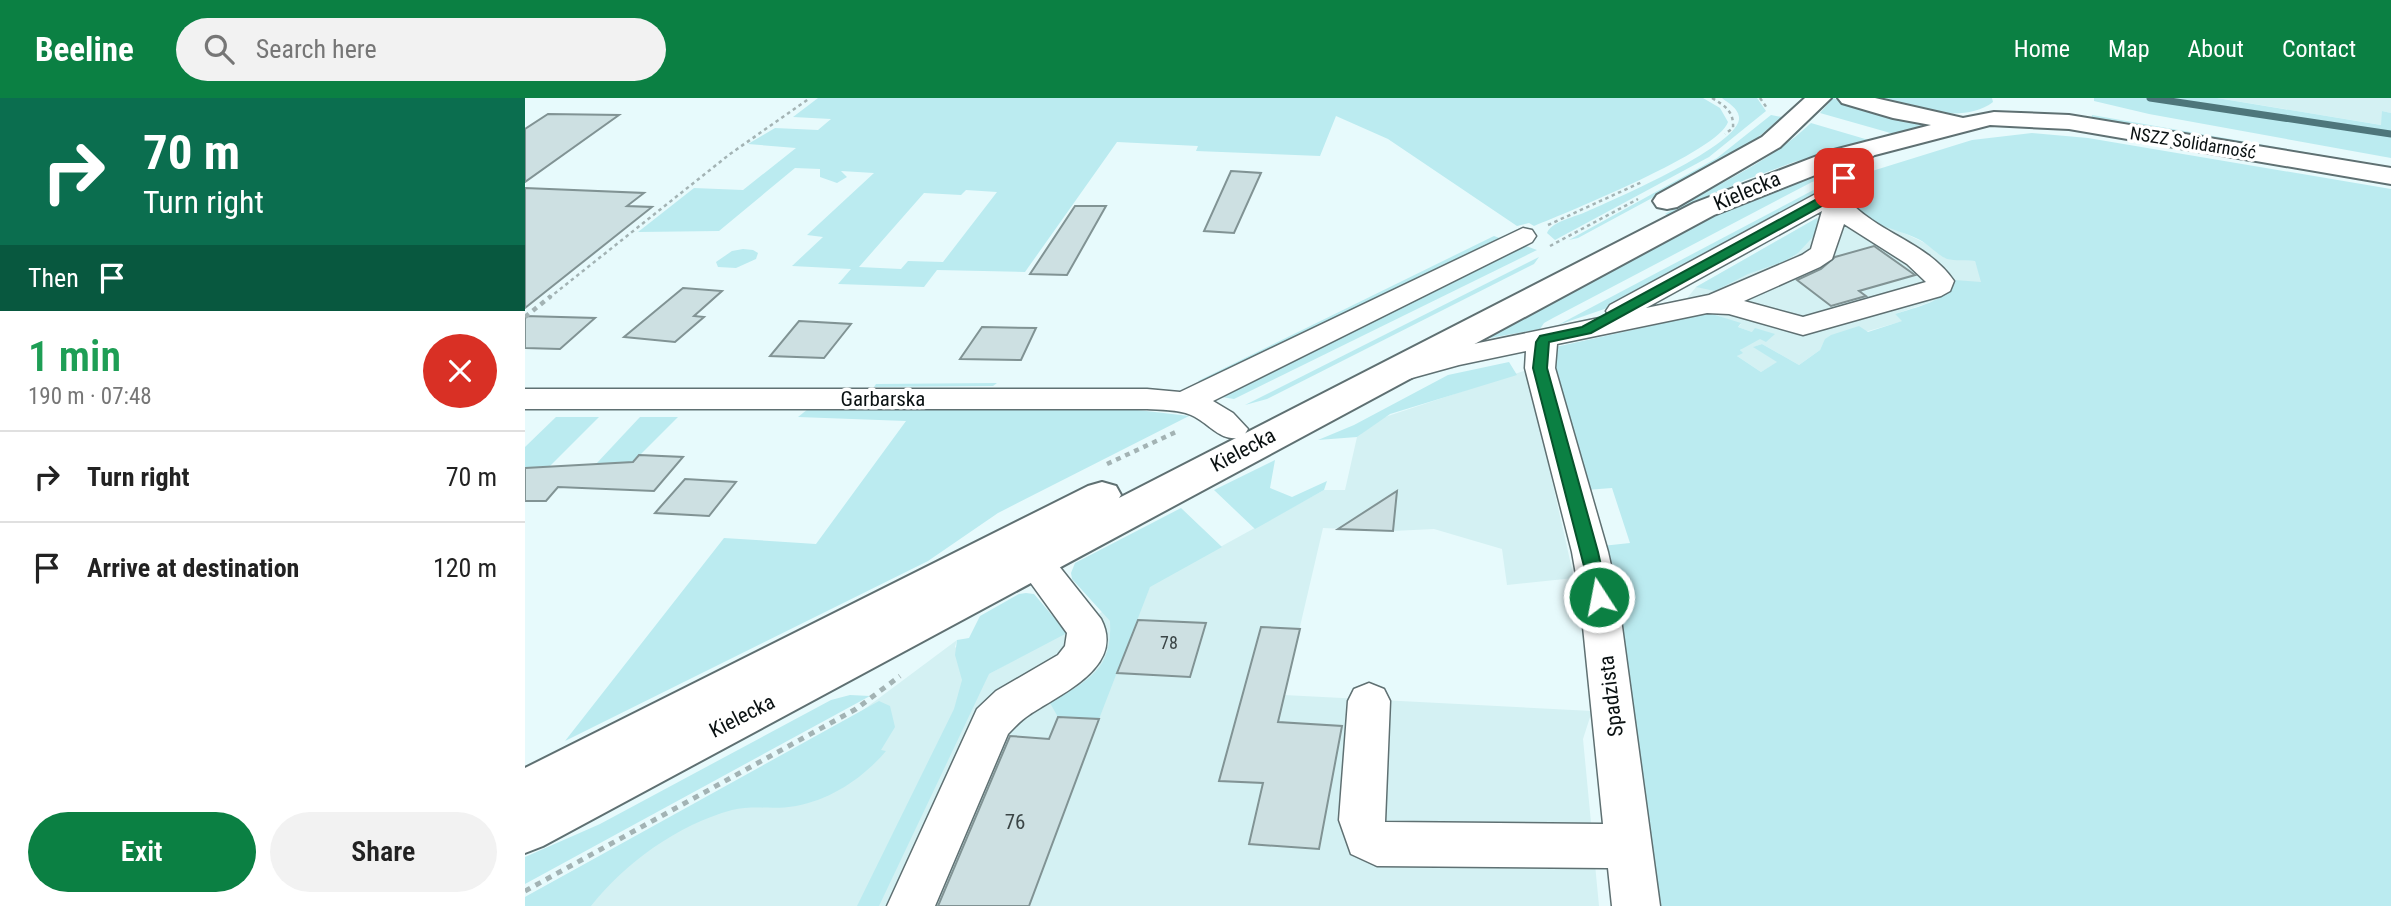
<!DOCTYPE html>
<meta charset="utf-8">
<style>
body{margin:0;font-family:"Roboto Condensed",sans-serif;background:#f2f2f2;color:#222;height:100vh;display:flex;flex-direction:column;font-size:26px;white-space:nowrap}
*{box-sizing:border-box;margin:0}
p{font-size:23px;color:#767676}
.icon{flex:none;width:38px;height:38px;fill:none;stroke:currentColor;stroke-width:2;stroke-linecap:round;stroke-linejoin:round}
.map{position:relative;flex:1;overflow:hidden}
.side{display:flex;flex-direction:column;background:#fff;width:525px}
.side>*{flex:none}
.banner{background:#0b6e4f;color:#fff;overflow:hidden}
.pin{position:absolute;display:grid;place-items:center;width:60px;height:60px;color:#fff;margin:-30px;border-radius:14px;box-shadow:0 4px 10px #0006}
.me{position:absolute;width:77px;margin:-38px;rotate:349deg;stroke-linejoin:round;filter:drop-shadow(0 0 5px #0008)}
.turn{display:flex;align-items:center;gap:24px;height:147px;padding:0 28px;font-size:32px}
.turn .icon{width:91px;height:91px;stroke-width:2.5}
.turn b{display:block;font-size:49px;line-height:60px}
.then{display:flex;align-items:center;height:66px;padding:0 28px;background:#0003;gap:14px;font-size:26px}
.round{display:grid;place-items:center;flex:none;width:74px;height:74px;border-radius:37px;background:#f2f2f2}
.headline{display:flex;align-items:center;justify-content:space-between;height:119px;padding:0 28px}
h1{font-size:42px;font-weight:600;line-height:52px;color:#1e9e55}
.cta{display:flex;gap:14px;margin-top:auto;padding:14px 28px}
.cta a{flex:1;height:80px;border-radius:42px;background:#0b8043;color:#fff;font-size:28px;font-weight:600;line-height:80px;text-align:center}
.cta a+a{background:#f2f2f2;color:#222}
ul{padding:0;list-style:none}
li{display:flex;align-items:center;gap:21px;height:91px;padding:0 28px;border-top:2px solid #e0e0e0}
li div{flex:1}
li b{display:block;font-size:26px}
li em{font-style:normal}
header{display:flex;align-items:center;gap:42px;box-sizing:border-box;height:98px;padding:0 35px;background:#0b8043;color:#fff}
header strong{font-size:33px}
nav{display:flex;gap:38px;margin-inline-start:auto;font-size:24px}
.search{width:490px;height:63px;background:#f2f2f2;display:flex;align-items:center;gap:18px;box-sizing:border-box;padding:0 24px;border-radius:38px;color:#767676;font-size:26px}
main{display:flex;flex:1;min-height:0}
.map>svg:first-child{display:block}
.built{fill:#d4f1f3}
.green{fill:#bbebf0;fill-rule:evenodd}
.lines{fill:none;stroke-linecap:round;stroke-linejoin:round}
.stream{stroke:#4e767b;stroke-width:7}
.building{fill:#cde0e2;stroke:#819394;stroke-width:2}
.minor-casing{stroke:#5f7072;stroke-width:3}
.major-casing{stroke:#5f7072;stroke-width:4}
.path-far2{stroke:#a3b3b4;stroke-width:2.5;stroke-dasharray:3.5 3.5;stroke-linecap:butt}
.path-far1{stroke:#a3b3b4;stroke-width:4.5;stroke-dasharray:5 5;stroke-linecap:butt}
.path{stroke:#a3b3b4;stroke-width:5;stroke-dasharray:6 6;stroke-linecap:butt}
.minor{fill:#fff;fill-rule:evenodd}
.major{fill:#fff;fill-rule:evenodd}
.route{fill:#0b8043;stroke:#07532c;stroke-width:2}
.labels{text-anchor:middle;stroke-width:7;stroke-linejoin:round;paint-order:stroke}
.far-street-label{font-size:18px;fill:#0a1112;stroke:#fff}
.number-label{font-size:18px;fill:#3b4546}
.street-label{font-size:21px;fill:#0a1112;stroke:#fff}
.near-number-label{font-size:21px;fill:#3b4546}
</style>
<header>
<strong>Beeline</strong>
<div class="search"><svg class="icon" aria-label="search" viewBox="0 0 24 24"><circle cx="10" cy="10" r="6"/><path d="M15 15l6 6"/></svg>Search here</div>
<nav><a>Home</a><a>Map</a><a>About</a><a>Contact</a></nav>
</header>
<main>
<section class="side">
<div class="banner">
<div class="turn"><svg class="icon" aria-label="right" viewBox="0 0 24 24"><path d="M7 20v-9h11M14 6l5 5-5 5"/></svg><div><b>70 m</b>Turn right</div></div>
<div class="then">Then<svg class="icon" aria-label="arrive" viewBox="0 0 24 24"><path d="M6 21V4h12l-3 4 3 4H6"/></svg></div>
</div>
<div class="headline"><div><h1>1 min</h1><p>190 m · 07:48</p></div><a class="round" style="background:#d93025;color:#fff"><svg class="icon" aria-label="close" viewBox="0 0 24 24"><path d="M6 6l12 12M18 6L6 18"/></svg></a></div>
<ul>
<li><svg class="icon" aria-label="right" viewBox="0 0 24 24"><path d="M7 20v-9h11M14 6l5 5-5 5"/></svg><div><b>Turn right</b></div><em>70 m</em></li>
<li><svg class="icon" aria-label="arrive" viewBox="0 0 24 24"><path d="M6 21V4h12l-3 4 3 4H6"/></svg><div><b>Arrive at destination</b></div><em>120 m</em></li>
</ul>
<div class="cta"><a>Exit</a><a>Share</a></div>
</section>
<div class="map">
<svg width="1866" height="808" viewBox="0 0 1866 808">
<rect width="100%" height="100%" fill="#e7fafc"/>
<!-- built -->
<g class="built">
<path d="M1692,0h174v15l-9,-2v14z"/>
<path d="M1321,97l56,37 31,15 12,11 30,3 7,21 -29,4 -17,14 -41,14 8,7 -80,23 -3,6 -21,15 -37,-21 -8,3 24,15 -17,10 -24,-16 15,-24 -14,-5 3,-3 -29,-10 -39,2 23,-29 121,-69z"/>
<path d="M1002,272l47,208 -67,7 -5,-36 -68,-20 -41,2 -70,-3 -39,167 308,16 -9,28 16,167h-1074v-9l330,-181 102,-76 -2,7 34,27 335,-184h21l12,-53 25,-19z"/>
</g>
<!-- green -->
<g class="green">
<path d="M293,0h885l17,10 8,14c-9,29 -160,90 -194,104l-5,-3 -12,3 -129,-87 -52,-23 -16,40 -124,-5 2,-5 -81,-4 -92,130 -88,-2 -13,17 -86,-3 13,-15 -59,-3 31,-29 -16,-2 67,-62 -33,-2 6,6 -10,6 -17,-6v-8l-25,-1 -76,63 -81,1 56,-44 49,2 53,-42 -48,-4 27,-16 43,2 13,-11 -38,-2zM441,92l31,2 -54,70 -35,-1 -7,8 -42,-2 65,-74 37,2z"/>
<path d="M1197,0h35l9,13 -57,46 -154,83 -8,-7c5,-12 29,-16 41,-22 25,-11 155,-67 151,-94 -1,-9 -11,-14 -17,-19z"/>
<path d="M1308,0l49,17 47,9 -35,10 -74,-21z"/>
<path d="M1350,0h117l1,4c-31,24 -85,4 -118,-4z"/>
<path d="M1569,0h123l164,27 1,-14 9,2v45l-242,-44 -55,-13z"/>
<path d="M1246,17l11,2 -26,22 -39,24 -139,75 -9,2 148,-82z"/>
<path d="M1567,17l299,52v3l-300,-50z"/>
<path d="M1286,25l61,18 -78,21 -49,18 -77,35 -3,-1c49,-28 105,-52 146,-91z"/>
<path d="M1507,35l56,5 303,51v717h-736l-53,-360 28,-3 -18,-55 -26,2 -32,-118 -3,-24 140,-31 -3,-4 24,1 29,9 -3,4 14,5 3,-4 20,6 -9,8 -6,-3 -20,11 3,3 -6,3 24,16 16,-10 -24,-15 9,-3 37,21 21,-15 5,-11 6,-4 28,-9 9,6 34,-11 -7,-7c21,-7 51,-12 60,-34l26,2 -6,-21c-8,-1 -20,0 -28,-2 -8,-3 -18,-14 -27,-19 -27,-14 -61,-14 -74,-45l10,-19 116,-36z"/>
<path d="M1307,70l2,1 -4,8 -18,5 -259,136 -9,5 -4,6 -61,11 279,-147z"/>
<path d="M1298,87l-6,8 -201,112 -58,20z"/>
<path d="M1292,120l5,9 -24,26 -13,8 -37,13 -33,17 -19,-4z"/>
<path d="M969,138l11,4 -297,146 -10,-5z"/>
<path d="M996,146l16,6 -303,149 -19,-3z"/>
<path d="M218,151l10,1 5,3 -2,6 -20,9 -18,-1 -2,-5 16,-11z"/>
<path d="M1014,159l-5,7 -267,135 -22,6z"/>
<path d="M984,264l8,13 -127,39 -33,23 -39,3 36,-15 94,-50z"/>
<path d="M472,285l-4,3 -119,1 2,-3z"/>
<path d="M596,310l68,8 -191,97 -70,48 -363,180 159,-203 92,6 90,-123 -108,-4 10,-8 7,-1z"/>
<path d="M31,319h43l-50,50 -24,4v-24z"/>
<path d="M115,319h38l-48,48 -34,-1z"/>
<path d="M750,362l-5,28 22,9 35,-16 -3,9 -69,39 -41,-39z"/>
<path d="M656,410l41,39 -72,40 -51,132 -41,-2 -8,-14c38,-23 63,-33 60,-82l-38,-42 -1,-6 4,-10z"/>
<path d="M501,495l8,1 33,39 -78,41 -110,232h-22l97,-197 8,-29 -7,-25 2,-15 12,-2 11,-22 39,-22z"/>
<path d="M325,597l20,1 -345,188v-27l75,-33 231,-124z"/>
<path d="M354,603l11,5 5,21 -14,23 5,1c-23,27 -54,48 -90,55 -21,4 -44,-1 -64,4 -55,15 -107,53 -141,96h-66v-9z"/>
</g>
<g class="lines">
<!-- stream -->
<path class="stream" d="M1625,0l241,36"/>
</g>
<!-- building -->
<g class="building">
<path d="M23,16l71,1 -94,67v-53z"/>
<path d="M706,73l30,2 -27,60 -30,-2z"/>
<path d="M0,90l119,5 -17,13 25,1 -127,101z"/>
<path d="M550,108h31l-39,69 -37,-1z"/>
<path d="M1349,148l41,29 -56,16 7,5 -35,10 -34,-26 24,-11 14,-12z"/>
<path d="M158,190l39,3 -28,25 10,1 -29,25 -51,-5z"/>
<path d="M0,218l70,2 -35,31 -35,-1z"/>
<path d="M274,223l52,3 -27,34 -54,-2z"/>
<path d="M457,229l54,1 -15,32 -61,-1z"/>
<path d="M114,357l44,2 -29,34 -96,-4 -12,14h-21v-33l108,-6z"/>
<path d="M160,381l51,3 -27,34 -54,-3z"/>
<path d="M872,393l-4,40 -55,-2z"/>
<path d="M613,522l68,3 -16,54 -73,-4z"/>
<path d="M736,529l39,2 -22,93 64,4 -23,123 -70,-5 14,-61 -44,-2z"/>
<path d="M533,619l41,2 -70,187h-91l72,-170 39,3z"/>
</g>
<g class="lines">
<!-- minor casing -->
<g class="minor-casing">
<g id="minor">
<path d="M1343,45l8,2 4,5 -16,14 -13,23 -2,14c31,33 79,42 105,80l-4,10 -9,5 -138,39 -74,-21 -22,-1 -150,31 -2,24 53,184 10,45 42,309h-48l-4,-38 -231,-2 -26,-12 -12,-34 9,-119 6,-12 15,-6 15,6 6,12 -5,121 218,2 -23,-227 -8,-45 -47,-184 1,-17 -67,14 -58,16 -11,-2 -4,-7 4,-7 64,-17 155,-32 -3,-5 4,-6 215,-116c11,-18 21,-40 43,-46zM1297,113l-11,38 -9,6 -93,40 -63,13zM1319,126l63,40 19,18 -123,35 -59,-16 76,-34 12,-8z"/>
<path d="M998,130l9,2 4,6 -4,6 -319,159 20,12 15,16 -5,8c-23,6 -32,-13 -52,-22 -14,-6 -30,-5 -44,-6h-622v-20h622l33,3z"/>
<path d="M509,449l13,4 54,68c25,48 -41,75 -72,96 -8,5 -14,12 -21,19l-73,172h-48l90,-197 19,-18 62,-36 7,-9 2,-13 -52,-72 6,-10z"/>
</g>
</g>
<!-- major casing -->
<g class="major-casing">
<g id="major">
<path d="M1280,0h26l-51,49 -103,60 -10,2 -10,-2 -4,-6 4,-6 105,-58z"/>
<path d="M1313,0h37l88,20 31,-6 75,3 322,53v16l-322,-55 -79,-4 -142,37 -134,53 -1171,631 -18,7v-85l563,-282 14,-4 14,4 5,9 -2,3 575,-295 136,-52 101,-26 -38,-7 -51,-15z"/>
</g>
</g>
<!-- path-far2 -->
<g class="path-far2">
<path d="M1187,0c13,8 22,13 21,30l-8,6"/>
<path d="M1235,0l7,10"/>
<path d="M1023,127l94,-43"/>
<path d="M1025,148l88,-47"/>
<path d="M24,200l181,-144 80,-56"/>
</g>
<!-- path-far1 -->
<g class="path-far1">
<path d="M0,219l26,-21"/>
<path d="M582,366l71,-33"/>
</g>
<!-- path -->
<path class="path" d="M0,793l331,-182 44,-33"/>
<!-- minor -->
<use href="#minor" class="minor"/>
<!-- major -->
<use href="#major" class="major"/>
</g>
<!-- route -->
<path class="route" d="M1319,76l6,4 -12,19 -247,136 -42,9 -2,26 51,184 10,45 -3,4h-12l-60,-233 3,-26 4,-6 42,-9 248,-135 10,-17z"/>
<g class="labels">
<!-- far-street labels -->
<g class="far-street-label">
<text transform="translate(1668 45) rotate(9)" y="6">NSZZ Solidarność</text>
</g>
<!-- number labels -->
<g class="number-label">
<text x="644" y="551">78</text>
</g>
<!-- street labels -->
<g class="street-label">
<text transform="translate(1222 93) rotate(-23)" y="7">Kielecka</text>
<text x="358" y="308">Garbarska</text>
<text transform="translate(718 352) rotate(-28)" y="7">Kielecka</text>
<text transform="translate(1086 598) rotate(-97)" y="7">Spadzista</text>
<text transform="translate(217 618) rotate(-27)" y="7">Kielecka</text>
</g>
<!-- near-number labels -->
<g class="near-number-label">
<text x="490" y="731">76</text>
</g>
</g>
</svg>
<div class="pin" style="left:1319px;top:80px;background:#d93025"><svg class="icon" aria-label="arrive" viewBox="0 0 24 24"><path d="M6 21V4h12l-3 4 3 4H6"/></svg></div>
<svg class="me" style="left:1074px;top:499px" viewBox="-20 -20 40 40"><circle r="17" fill="#0b8043" stroke="#fff" stroke-width="3"/><path d="M0-11L8 9 0 5-8 9z" fill="#fff"/></svg>
</div>
</main>
